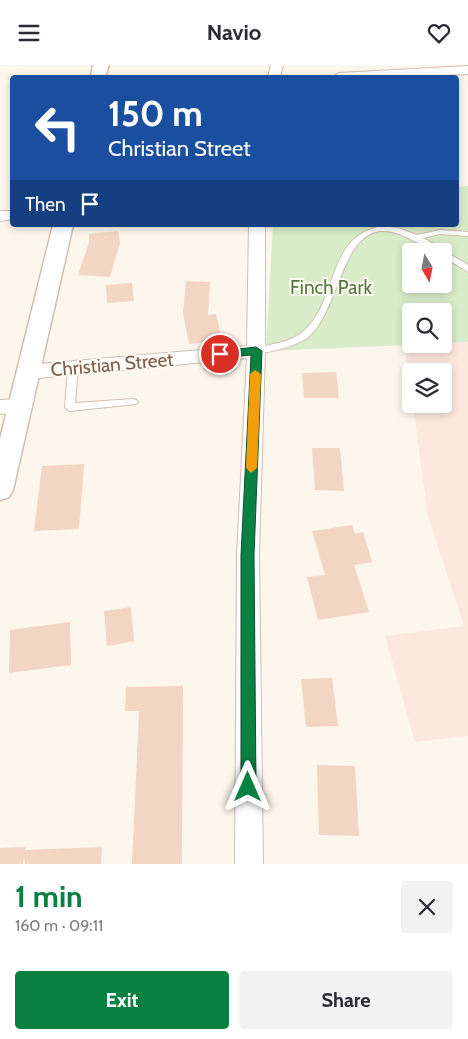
<!DOCTYPE html>
<meta charset="utf-8">
<style>
body{margin:0;font-family:Cabin,sans-serif;background:#f2f2f3;color:#2b2b33;height:100vh;display:flex;flex-direction:column;font-size:19px;white-space:nowrap}
*{box-sizing:border-box;margin:0}
p{font-size:16px;color:#7c7c81}
.icon{flex:none;width:28px;height:28px;fill:none;stroke:currentColor;stroke-width:2;stroke-linecap:round;stroke-linejoin:round}
.map{position:relative;height:799px;overflow:hidden}
.details{display:flex;flex-direction:column;background:#fff;flex:1}
.details>*{flex:none}
.banner{position:absolute;left:10px;top:10px;width:449px;height:152px;border-radius:5px;box-shadow:0 2px 8px #0003;background:#1a4fa0;color:#fff;overflow:hidden}
.needle{width:32px;rotate:170deg}
.tools{position:absolute;left:402px;top:178px;display:grid;gap:10px}
.tools a{display:grid;place-items:center;width:50px;height:50px;border-radius:5px;background:#fff;box-shadow:0 2px 8px #0003;font-size:25px}
.pin{position:absolute;display:grid;place-items:center;width:42px;height:42px;color:#fff;margin:-21px;border:2px solid #fff;border-radius:50%;box-shadow:0 1px 5px #0007}
.me{position:absolute;width:55px;margin:-28px;rotate:0deg;stroke-linejoin:round;filter:drop-shadow(0 0 4px #0008)}
.turn{display:flex;align-items:center;gap:18px;height:105px;padding:0 15px;font-size:22px}
.turn .icon{width:65px;height:65px;stroke-width:2.5}
.turn b{display:block;font-size:35px;line-height:42px}
.then{display:flex;align-items:center;height:48px;padding:0 15px;background:#0003;gap:10px;font-size:19px}
.round{display:grid;place-items:center;flex:none;width:52px;height:52px;border-radius:5px;background:#f2f2f3}
.summary{display:flex;align-items:center;justify-content:space-between;height:85px;padding:0 15px}
h1{font-size:30px;font-weight:700;line-height:38px;color:#0b8043}
.action{display:flex;gap:10px;margin-top:auto;padding:10px 15px}
.action a{flex:1;height:58px;border-radius:5px;background:#0b8043;color:#fff;font-size:20px;font-weight:700;line-height:58px;text-align:center}
.action a+a{background:#f2f2f3;color:#2b2b33}
header{display:flex;justify-content:space-between;align-items:center;height:65px;padding:0 15px;background:#fff;font-size:22px;font-weight:700}
.map>svg:first-child{display:block}
.commercial{fill:#fde8e0}
.green{fill:#d8ecc9;fill-rule:evenodd}
.building{fill:#f3d5c3}
.lines{fill:none;stroke-linecap:round;stroke-linejoin:round}
.service-casing{stroke:#d1beb0;stroke-width:2}
.minor-casing{stroke:#d1beb0;stroke-width:2}
.tertiary-casing{stroke:#d1beb0;stroke-width:3}
.service{fill:#fff;fill-rule:evenodd}
.minor{fill:#fff;fill-rule:evenodd}
.tertiary{fill:#fff;fill-rule:evenodd}
.route{fill:#0b8043;stroke:#07532c}
.slow{fill:#f59e0b}
.labels{text-anchor:middle;stroke-width:4;stroke-linejoin:round;paint-order:stroke}
.park-label{font-size:19px;fill:#537a41;stroke:#fffaf3}
.street-label{font-size:19px;fill:#7a5c4d;stroke:#fffaf3}
</style>
<header><svg class="icon" aria-label="menu" viewBox="0 0 24 24"><path d="M4 6h16M4 12h16M4 18h16"/></svg>Navio<svg class="icon" aria-label="heart" viewBox="0 0 24 24"><path d="M12 20l-8-8c-3-5 5-10 8-4 3-6 11-1 8 4z"/></svg></header>
<div class="map">
<svg width="468" height="799" viewBox="0 0 468 799">
<rect width="100%" height="100%" fill="#fdf6ec"/>
<!-- commercial -->
<path class="commercial" d="M468,277v394l-53,6 -30,-106 79,-10 -36,-109 -15,-113h31v-33h-33v19l-7,-45z"/>
<!-- green -->
<path class="green" d="M468,121v156l-24,1v-32h-33v33h22l-167,7 7,-126h183v-38zM411,186h33v33h-33z"/>
<!-- building -->
<g class="building">
<path d="M118,166l2,12 -10,34 -32,-2 11,-32v-9z"/>
<path d="M186,216l24,1 -2,33 8,-1 6,26 -33,4 -6,-31z"/>
<path d="M132,218l2,18 -27,2 -1,-18z"/>
<path d="M336,307l3,26h-35l-2,-25z"/>
<path d="M312,383h28l4,43 -29,-1z"/>
<path d="M84,399l-5,65 -45,2 8,-65z"/>
<path d="M352,460l3,9 8,-2 9,30 -18,3 15,47 -51,8 -11,-43 18,-2 -13,-44z"/>
<path d="M131,542l3,34 -27,5 -3,-35z"/>
<path d="M70,557l1,43 -62,8 1,-43z"/>
<path d="M332,613l6,48 -32,1 -5,-48z"/>
<path d="M183,621l-1,178h-50l7,-153h-14l1,-24z"/>
<path d="M317,700l38,1 4,70 -40,-1z"/>
<path d="M26,782l-1,3 77,-3 -1,17h-76l-1,-7 -1,7h-23v-16z"/>
</g>
<g class="lines">
<!-- service casing -->
<g class="service-casing">
<g id="service">
<path d="M383,161l15,2 19,7 23,-5 28,2v4l-28,-2 -17,4 20,11 1,2c-21,0 -38,-20 -61,-20 -42,0 -45,84 -76,107 -15,10 -34,13 -51,16l-3,-1 -1,-2 1,-2c16,-5 33,-5 47,-15 40,-29 24,-99 83,-108z"/>
<path d="M444,186l24,14v7l-24,-15z"/>
<path d="M73,300l5,3 -3,35 58,-4 3,1 2,2 -2,2 -66,7 -3,-2 -2,-2 3,-39z"/>
</g>
</g>
<!-- minor casing -->
<g class="minor-casing">
<g id="minor">
<path d="M271,0h12l-3,12h-12z"/>
<path d="M468,1v8l-69,3h-66l6,-4z"/>
<path d="M0,146h12v8l-12,2z"/>
<path d="M249,160h16v126l-6,204 4,309h-28l2,-309 10,-197 -219,21 -6,-2 -3,-5 3,-5 6,-2 219,-19z"/>
<path d="M19,334l7,2 2,5 -2,5 -26,3v-14z"/>
</g>
</g>
<!-- tertiary casing -->
<g class="tertiary-casing">
<g id="tertiary">
<path d="M93,0h16l-4,12h-14z"/>
<path d="M53,160h20l-60,265 -4,7 -9,3v-61z"/>
</g>
</g>
<!-- service -->
<use href="#service" class="service"/>
<!-- minor -->
<use href="#minor" class="minor"/>
<!-- tertiary -->
<use href="#tertiary" class="tertiary"/>
</g>
<!-- route -->
<path class="route" d="M256,282l6,4 -8,204 2,232 -2,5 -6,2 -5,-2 -2,-5v-232l10,-200 -31,3 -5,-4 5,-3z"/>
<!-- slow -->
<path class="slow" d="M255,305l6,4 -4,94 -6,5 -5,-5 4,-94z"/>
<g class="labels">
<!-- park labels -->
<g class="park-label">
<text x="331" y="229">Finch Park</text>
</g>
<!-- street labels -->
<g class="street-label">
<text transform="translate(112 299) rotate(-5)" y="7">Christian Street</text>
</g>
</g>
</svg>
<div class="tools">
<a><svg class="needle" viewBox="-14 -14 28 28"><path d="M0-13l5 13h-10z" fill="#e53935"/><path d="M0 13l5-13h-10z" fill="#7c7c81"/></svg></a>
<a><svg class="icon" aria-label="search" viewBox="0 0 24 24"><circle cx="10" cy="10" r="6"/><path d="M15 15l6 6"/></svg></a>
<a><svg class="icon" aria-label="layers" viewBox="0 0 24 24"><path d="M12 4l9 5-9 5-9-5zM3 14l9 5 9-5"/></svg></a>
</div>
<div class="pin" style="left:220px;top:289px;background:#d93025"><svg class="icon" aria-label="arrive" viewBox="0 0 24 24"><path d="M6 21V4h12l-3 4 3 4H6"/></svg></div>
<svg class="me" style="left:248px;top:722px" viewBox="-20 -20 40 40"><path d="M0-17L14 15 0 8-14 15z" fill="#0b8043" stroke="#fff" stroke-width="4"/></svg>
<div class="banner">
<div class="turn"><svg class="icon" aria-label="left" viewBox="0 0 24 24"><path d="M17 20v-9H6M10 6l-5 5 5 5"/></svg><div><b>150 m</b>Christian Street</div></div>
<div class="then">Then<svg class="icon" aria-label="arrive" viewBox="0 0 24 24"><path d="M6 21V4h12l-3 4 3 4H6"/></svg></div>
</div>
</div>
<section class="details">
<div class="summary"><div><h1>1 min</h1><p>160 m · 09:11</p></div><a class="round"><svg class="icon" aria-label="close" viewBox="0 0 24 24"><path d="M6 6l12 12M18 6L6 18"/></svg></a></div>
<div class="action"><a>Exit</a><a>Share</a></div>
</section>
